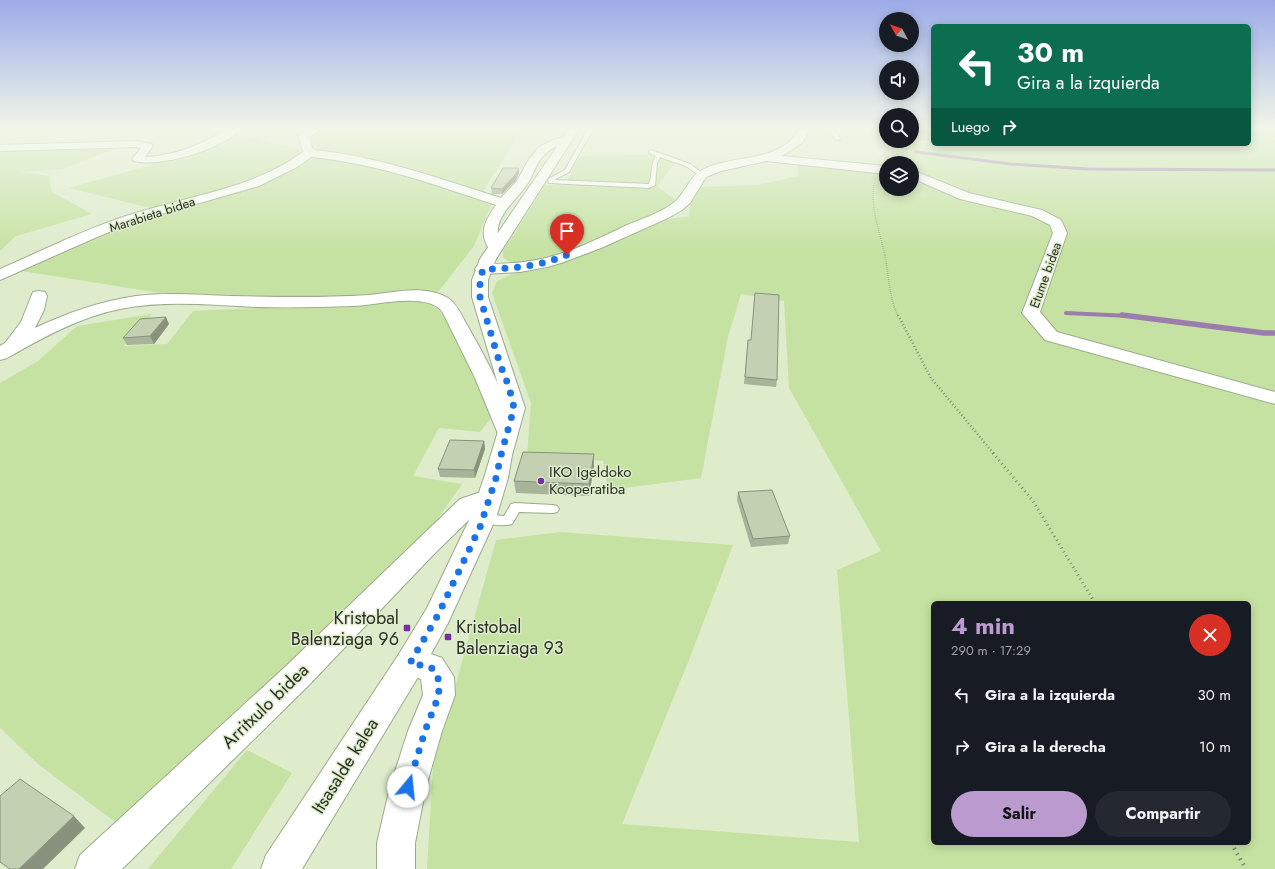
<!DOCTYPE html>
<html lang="es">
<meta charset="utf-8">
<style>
body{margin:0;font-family:Jost,sans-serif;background:#242831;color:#f1f3f6;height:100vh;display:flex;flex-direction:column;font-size:15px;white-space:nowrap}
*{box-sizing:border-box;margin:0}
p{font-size:13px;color:#9ea1a6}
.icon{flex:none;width:22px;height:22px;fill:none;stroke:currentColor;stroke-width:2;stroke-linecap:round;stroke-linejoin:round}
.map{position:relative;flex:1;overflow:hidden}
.drawer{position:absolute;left:931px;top:601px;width:320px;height:244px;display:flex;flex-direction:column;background:#171b24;border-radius:6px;box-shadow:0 2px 10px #0003}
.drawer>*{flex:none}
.hud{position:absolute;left:931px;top:24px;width:320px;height:122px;border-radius:6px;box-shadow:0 2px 10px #0003;background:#0b6e4f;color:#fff;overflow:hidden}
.needle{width:26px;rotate:310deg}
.tools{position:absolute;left:879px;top:12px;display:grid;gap:8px}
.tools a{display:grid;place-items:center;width:40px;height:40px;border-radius:50%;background:#171b24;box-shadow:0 2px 10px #0003;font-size:20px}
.pin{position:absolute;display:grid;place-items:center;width:34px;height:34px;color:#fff;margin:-41px -17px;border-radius:50% 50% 50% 0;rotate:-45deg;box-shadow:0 0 4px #0007}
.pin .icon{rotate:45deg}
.me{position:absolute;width:44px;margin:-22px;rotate:17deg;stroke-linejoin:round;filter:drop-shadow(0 0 3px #0008)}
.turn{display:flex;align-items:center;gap:14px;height:84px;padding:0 20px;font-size:18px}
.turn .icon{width:52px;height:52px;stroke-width:2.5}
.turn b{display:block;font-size:28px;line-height:34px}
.then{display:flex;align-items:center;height:38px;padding:0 20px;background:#0003;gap:8px;font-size:15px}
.round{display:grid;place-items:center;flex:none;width:42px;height:42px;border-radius:21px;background:#242831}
.summary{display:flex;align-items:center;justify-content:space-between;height:68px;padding:0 20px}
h1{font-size:24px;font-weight:700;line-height:30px;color:#bb9ad0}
.button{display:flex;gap:8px;margin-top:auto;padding:8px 20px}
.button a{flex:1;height:46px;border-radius:24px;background:#bb9ad0;color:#111;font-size:16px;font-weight:700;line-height:46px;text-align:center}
.button a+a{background:#242831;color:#f1f3f6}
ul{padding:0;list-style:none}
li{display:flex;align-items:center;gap:12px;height:52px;padding:0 20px}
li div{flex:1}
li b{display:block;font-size:15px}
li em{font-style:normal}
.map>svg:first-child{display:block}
.green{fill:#c6e2a2;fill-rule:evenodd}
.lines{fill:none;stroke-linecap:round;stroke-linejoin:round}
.stream-far2{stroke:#9a7dac;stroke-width:3}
.stream-far1{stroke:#9a7dac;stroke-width:4}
.stream{stroke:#9a7dac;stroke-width:5.5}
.lane-casing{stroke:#9caa8c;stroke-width:2}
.street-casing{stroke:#9caa8c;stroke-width:2}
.secondary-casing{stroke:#9caa8c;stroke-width:2}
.path-far3{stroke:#808a74;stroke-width:1.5;stroke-dasharray:0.5 1.5;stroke-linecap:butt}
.path-far2{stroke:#808a74;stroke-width:2.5;stroke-dasharray:1 2.5;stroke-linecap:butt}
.path-far1{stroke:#808a74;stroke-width:3;stroke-dasharray:1 3.5;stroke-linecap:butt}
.path{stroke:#808a74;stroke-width:4;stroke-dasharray:1.5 4.5;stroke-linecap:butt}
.lane{fill:#fff;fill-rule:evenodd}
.street{fill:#fff;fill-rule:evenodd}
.secondary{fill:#fff;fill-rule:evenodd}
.wall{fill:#a8b499}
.shaded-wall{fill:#88927d}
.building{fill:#c3d1b2;stroke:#88927d}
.route{stroke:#1a73e8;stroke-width:7;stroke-dasharray:0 12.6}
.poi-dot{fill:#792ea1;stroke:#deeccc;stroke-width:1.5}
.labels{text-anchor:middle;stroke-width:3;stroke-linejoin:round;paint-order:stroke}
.far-street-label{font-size:13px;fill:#2a3024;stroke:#deeccc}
.poi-label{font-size:15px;fill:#2a3024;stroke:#deeccc;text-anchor:start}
.near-poi-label{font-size:18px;fill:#2a3024;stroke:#deeccc;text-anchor:end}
.near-street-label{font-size:18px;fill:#2a3024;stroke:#deeccc}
</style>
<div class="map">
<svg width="1275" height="869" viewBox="0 0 1275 869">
<rect width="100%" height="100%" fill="#deeccc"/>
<!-- green -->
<g class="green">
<path d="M321,129h208l-10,5 -36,58 -72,-22 -95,-21 -6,-13z"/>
<path d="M912,129h21v8l-21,3z"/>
<path d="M1249,129h26v740h-848l6,-103 63,-226 65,-8 172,13 -44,115 -67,164 237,18 -22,-272 44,-19 -92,-163 -5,-87 -43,-7 -13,43 -27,141 -93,12 -5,-29 -76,-6 4,-52 -39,-110 5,-12 17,-8 31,-4 127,-51 17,-1 1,-15 9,-15 60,-2 39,-9v-13l86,8 1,-17 22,-9 26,-4v3h316zM886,163h26v26h-26zM933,603h316v240h-316z"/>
<path d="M237,134l62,15v6l-10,8 -59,25 -80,20 -81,-20 156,-44z"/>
<path d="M122,146l-60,23 -43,3 30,4 3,16 40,22 -76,22 -16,15v-101z"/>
<path d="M650,155l25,8 -18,23 20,15 -22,14 -100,41 -37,8 -10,-3 -5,-4v-6l42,-66h20l14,-29z"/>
<path d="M315,156l82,17 95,30 -18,43 -36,46 -150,5 -128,-4 -138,-22 128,-56 87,-24 65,-27z"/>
<path d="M422,300l17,10 20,31 33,76 -12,15 -41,-4 -26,48 49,8 -42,60 -298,283 -84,-63 -38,-36v-345l38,-22 39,-35 75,-12 -28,32 43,-2 26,-33z"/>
<path d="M247,750l45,23 -61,96h-83z"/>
</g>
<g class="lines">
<!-- stream-far2 -->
<path class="stream-far2" d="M916,152l95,12 78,5 186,1"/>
<!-- stream-far1 -->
<path class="stream-far1" d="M1066,313l64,3"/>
<!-- stream -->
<path class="stream" d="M1122,315l142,18h11"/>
<!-- lane casing -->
<g class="lane-casing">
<g id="lane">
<path d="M588,129h5l-24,43 -15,8 95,4c4,-9 1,-19 7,-28l-7,-3v-2l2,-1 39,14 15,11 -5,1 -14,-10 -26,-9 -3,6 -2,22 -6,3 -100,-5 -1,-4 17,-9z"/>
<path d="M825,129l10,2 6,8 -5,1 -5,-7z"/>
<path d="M515,503l38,2 4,1 2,3 -2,3 -4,1 -34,-1 -7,12c-9,3 -24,0 -33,-3l-2,-3 2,-3 4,-1 21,2 7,-12z"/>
</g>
</g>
<!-- street casing -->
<g class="street-casing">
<g id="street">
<path d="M228,129h13c-18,20 -81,39 -107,32l-2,-2 9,-11 -5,-1 -136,4v-6l136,-4 16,3 1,2 -8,11c30,-1 57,-13 83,-28z"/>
<path d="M308,129h14l-13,8 4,13c65,6 127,29 188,48l16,-17 12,-22 10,-12 14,-7 14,-4 4,1 1,2 -1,2c-9,3 -18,6 -25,12 -9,8 -12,20 -18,30 -13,20 -41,37 -26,64l-2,3 -5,1 -5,-1c-12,-16 -5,-30 6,-45 -60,-20 -121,-42 -185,-48l-14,10 -38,19 -125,36 -37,15 -97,43v-11c42,-18 83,-39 126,-53 60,-20 125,-26 177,-64l-5,-16z"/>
<path d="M800,129h10l-8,14 -20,13 104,10v8l-120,-13 -45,10 -15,6 -16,26 -8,7 -14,8 -67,30 -40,15 -14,4 -27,5 -37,2 -6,-2 -2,-3 2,-3 6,-2c21,0 43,-1 63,-6 28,-7 54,-20 79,-32 16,-7 33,-12 47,-22 12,-8 17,-26 27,-32 32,-20 78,-6 101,-43z"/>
<path d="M912,170l57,23 73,17 19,10 6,13 -27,79 17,20 218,60v12l-230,-64 -23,-27 31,-80 -3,-8 -18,-9 -72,-17 -48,-21z"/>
<path d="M39,291l6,1 2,4 -3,14 -9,18c32,-15 66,-27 101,-32 32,-4 64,-1 96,0 45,1 91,2 136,-1 25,-2 56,-11 80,3 9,6 14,18 19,27 20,34 37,69 51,106l-3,5 -8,2 -8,-2 -24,-58 -32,-65c-13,-22 -67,-8 -89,-7 -33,1 -65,2 -97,1 -45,-2 -92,-7 -137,2 -40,8 -78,29 -113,49l-7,2v-14l5,-3 16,-21 12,-30z"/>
<path d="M490,489l9,2 3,6 -3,6 -21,8 -44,43 -127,133 -185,182h-47l5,-14 205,-188 175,-168z"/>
<path d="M410,650l21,4 11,4 12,19 1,18 -13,36 -16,56 -11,56v26h-38v-26l13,-56 18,-56 15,-36 -2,-16 -22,-7 -4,-9 4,-9z"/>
</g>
</g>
<!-- secondary casing -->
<g class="secondary-casing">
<path id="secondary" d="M569,129h10l-83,130 -8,21v17l37,111 -13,47 -4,23 -12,40 -48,105 -27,49 -119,197h-41l5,-14 133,-201 28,-46 43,-90 14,-40 21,-70 -33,-111v-17l8,-21z"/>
</g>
<!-- path-far3 -->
<g class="path-far3">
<path d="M882,156c14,-14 33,-15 51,-18"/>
<path d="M874,183c-4,24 6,50 11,73 4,20 4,42 13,60"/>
</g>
<!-- path-far2 -->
<path class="path-far2" d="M898,315l33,63 63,76"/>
<!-- path-far1 -->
<path class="path-far1" d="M993,453l40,48 62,102"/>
<!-- path -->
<path class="path" d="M1231,843l15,26"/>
<!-- lane -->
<use href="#lane" class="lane"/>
<!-- street -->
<use href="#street" class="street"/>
<!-- secondary -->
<use href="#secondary" class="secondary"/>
</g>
<!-- wall -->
<g class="wall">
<path d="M519,173l-3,7 -14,14h-10l-1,-6z"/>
<path d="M169,324l-15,20 -27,1 -4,-7z"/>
<path d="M748,340l29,40 -1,7 -32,-3z"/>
<path d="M484,441l1,8 -10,29 -35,-1 -2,-8z"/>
<path d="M594,454v12l-5,30 -73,-3 -2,-12z"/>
<path d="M738,492l52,44 -2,8 -37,3 -14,-47z"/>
</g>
<!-- shaded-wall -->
<g class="shaded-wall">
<path d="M519,168v5l-3,7 -14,14v-5z"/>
<path d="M166,317l3,7 -15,20 -4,-8z"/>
<path d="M484,441l1,8 -10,29 -1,-8z"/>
<path d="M594,454v12l-5,30v-12z"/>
<path d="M74,816l11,12 -42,41h-24z"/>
</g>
<!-- building -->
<g class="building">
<path d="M503,168h16l-4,7 -13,14 -11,-1z"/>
<path d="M755,293l24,2 -2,85 -32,-3 3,-37h3z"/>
<path d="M166,317l-16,19 -27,2 17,-19z"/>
<path d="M450,440l34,1 -10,29 -36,-1z"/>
<path d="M523,452l71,2 -5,30 -75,-3z"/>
<path d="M772,490l18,46 -37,3 -15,-47z"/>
<path d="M20,779l54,37 -55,53h-9l-10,-7v-66z"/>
</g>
<!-- sky -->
<linearGradient id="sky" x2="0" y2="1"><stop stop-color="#9cabe8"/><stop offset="0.51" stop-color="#f0f6e8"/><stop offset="1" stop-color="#f0f6e8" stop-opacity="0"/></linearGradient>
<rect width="1275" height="251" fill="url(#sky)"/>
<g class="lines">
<!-- route -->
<path class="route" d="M408,787l17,-56 14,-36 -1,-18 -7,-10 -21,-4 28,-48 42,-88 16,-49 5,-23 13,-47 -5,-21 -9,-23 -20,-67v-17l3,-11c29,0 57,-3 84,-14"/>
</g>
<!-- markers -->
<g class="poi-dot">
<circle cx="541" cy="481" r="4"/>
<rect x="403" y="624" width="8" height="8" rx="2"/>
<rect x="444" y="633" width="8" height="8" rx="2"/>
</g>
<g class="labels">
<!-- far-street labels -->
<g class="far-street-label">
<text transform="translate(152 214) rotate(-18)" y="5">Marabieta bidea</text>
<text transform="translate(1045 275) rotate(-70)" y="5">Etume bidea</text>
</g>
<!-- poi labels -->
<g class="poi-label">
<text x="549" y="477">IKO Igeldoko<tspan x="549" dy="17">Kooperatiba</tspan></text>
</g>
<!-- near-poi labels -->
<g class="near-poi-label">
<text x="399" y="624">Kristobal<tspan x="399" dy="21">Balenziaga 96</tspan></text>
<text x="456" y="633" text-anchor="start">Kristobal<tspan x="456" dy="21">Balenziaga 93</tspan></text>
</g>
<!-- near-street labels -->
<g class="near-street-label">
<text transform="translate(265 706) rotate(-44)" y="6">Arritxulo bidea</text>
<text transform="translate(345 766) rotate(-58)" y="6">Itsasalde kalea</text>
</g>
</g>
</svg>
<div class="tools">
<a><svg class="needle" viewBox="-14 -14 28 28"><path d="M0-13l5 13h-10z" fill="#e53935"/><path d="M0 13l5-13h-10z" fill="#9ea1a6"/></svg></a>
<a><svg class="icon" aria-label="sound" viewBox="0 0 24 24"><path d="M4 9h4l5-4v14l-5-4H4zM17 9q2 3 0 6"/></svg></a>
<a><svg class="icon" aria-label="search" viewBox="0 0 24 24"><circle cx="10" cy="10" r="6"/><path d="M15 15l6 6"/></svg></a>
<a><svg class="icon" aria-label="layers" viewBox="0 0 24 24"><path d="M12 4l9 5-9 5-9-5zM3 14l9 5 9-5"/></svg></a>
</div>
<div class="pin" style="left:567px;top:255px;background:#d93025"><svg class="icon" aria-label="arrive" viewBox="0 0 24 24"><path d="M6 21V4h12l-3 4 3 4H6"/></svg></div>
<svg class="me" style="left:408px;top:787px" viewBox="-20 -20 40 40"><circle r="19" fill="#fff"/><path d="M0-13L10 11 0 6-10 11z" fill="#1a73e8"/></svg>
<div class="hud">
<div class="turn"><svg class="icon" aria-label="left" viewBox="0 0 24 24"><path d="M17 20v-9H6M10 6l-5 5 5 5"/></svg><div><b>30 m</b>Gira a la izquierda</div></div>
<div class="then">Luego<svg class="icon" aria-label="right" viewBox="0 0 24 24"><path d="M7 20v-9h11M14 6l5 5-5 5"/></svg></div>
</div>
<section class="drawer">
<div class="summary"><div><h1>4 min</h1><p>290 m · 17:29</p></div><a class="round" style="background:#d93025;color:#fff"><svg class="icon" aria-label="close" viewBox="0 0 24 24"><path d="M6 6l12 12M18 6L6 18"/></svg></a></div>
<ul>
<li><svg class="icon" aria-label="left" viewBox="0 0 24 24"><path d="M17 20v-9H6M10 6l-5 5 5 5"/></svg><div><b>Gira a la izquierda</b></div><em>30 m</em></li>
<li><svg class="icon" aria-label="right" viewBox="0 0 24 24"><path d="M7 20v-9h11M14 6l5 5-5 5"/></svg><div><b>Gira a la derecha</b></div><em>10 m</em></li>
</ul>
<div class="button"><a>Salir</a><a>Compartir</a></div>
</section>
</div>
